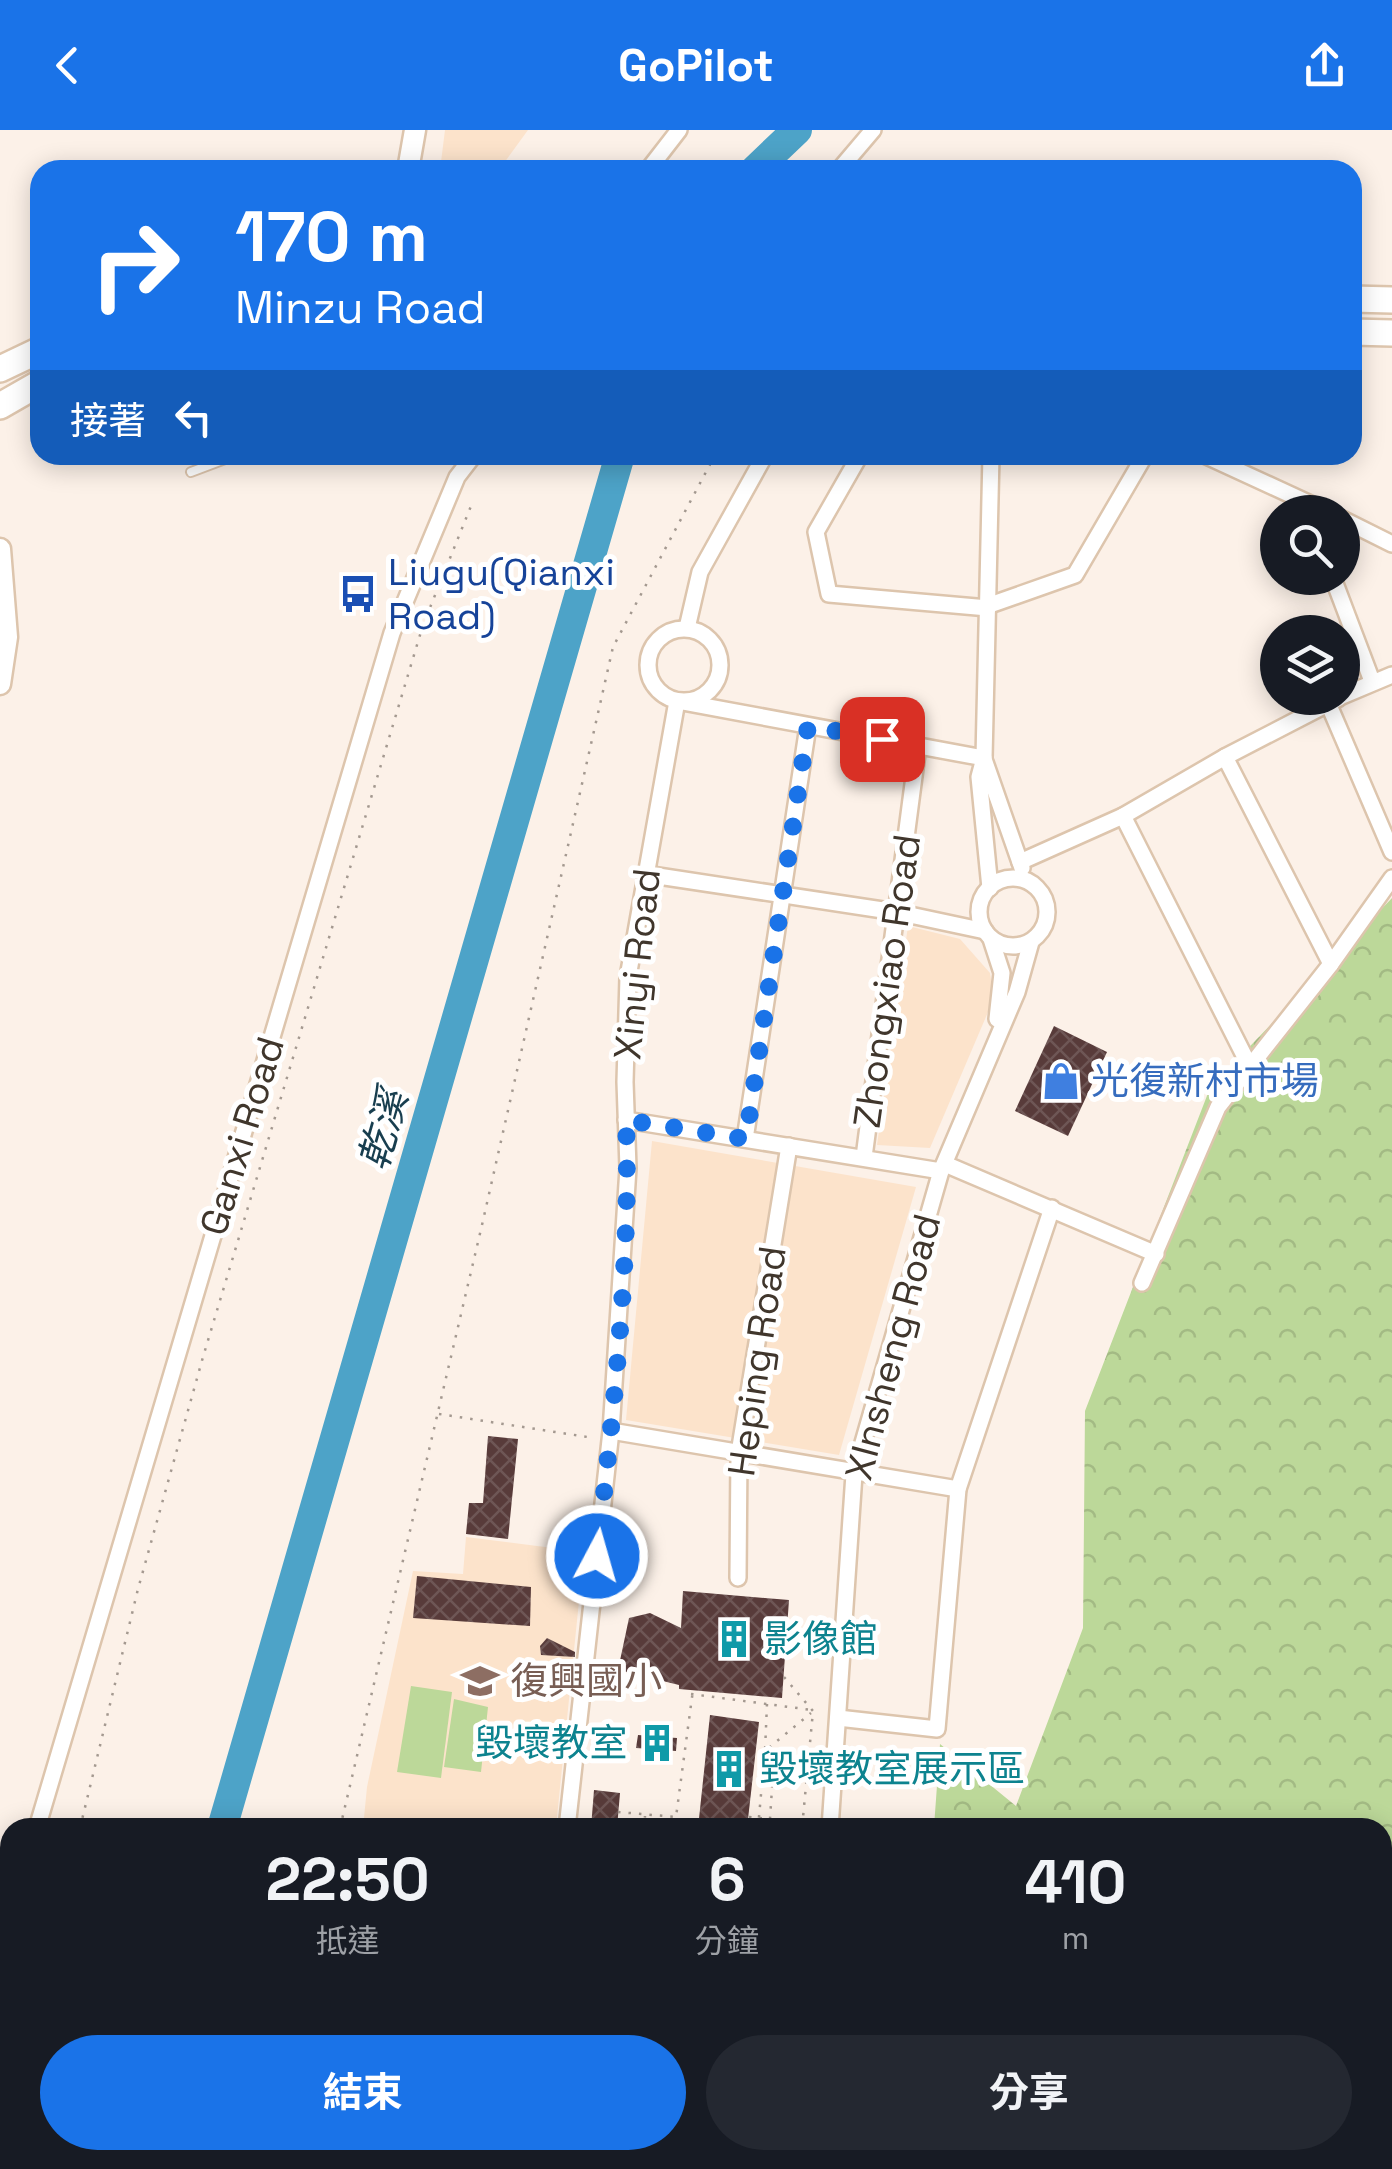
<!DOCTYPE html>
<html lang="zh-TW">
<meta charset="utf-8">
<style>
body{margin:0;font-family:"Space Grotesk","Noto Sans TC",sans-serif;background:#242831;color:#f1f3f6;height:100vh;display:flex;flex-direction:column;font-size:38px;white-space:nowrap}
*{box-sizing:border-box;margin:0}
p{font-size:32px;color:#9ea1a6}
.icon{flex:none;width:55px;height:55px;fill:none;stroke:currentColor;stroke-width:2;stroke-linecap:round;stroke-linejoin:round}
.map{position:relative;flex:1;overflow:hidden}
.sheet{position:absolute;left:0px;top:1688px;width:1392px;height:352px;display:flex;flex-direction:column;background:#171b24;border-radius:30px 30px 0 0;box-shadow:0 5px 25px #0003}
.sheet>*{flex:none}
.hud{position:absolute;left:30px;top:30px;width:1332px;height:305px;border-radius:30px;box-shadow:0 5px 25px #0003;background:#1a73e8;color:#fff;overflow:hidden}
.tools{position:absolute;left:1260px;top:365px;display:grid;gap:20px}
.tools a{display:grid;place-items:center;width:100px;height:100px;border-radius:50%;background:#171b24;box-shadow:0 5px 25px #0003;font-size:50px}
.pin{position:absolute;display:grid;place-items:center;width:85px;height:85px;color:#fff;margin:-42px;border-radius:20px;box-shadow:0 5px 15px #0006}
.me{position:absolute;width:110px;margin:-55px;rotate:6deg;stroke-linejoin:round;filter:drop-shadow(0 0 8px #0008)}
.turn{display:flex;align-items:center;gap:35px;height:210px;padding:0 40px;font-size:45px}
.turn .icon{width:130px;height:130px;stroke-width:2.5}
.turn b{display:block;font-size:70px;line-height:85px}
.then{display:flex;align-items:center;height:95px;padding:0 40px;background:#0003;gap:20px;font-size:38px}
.eta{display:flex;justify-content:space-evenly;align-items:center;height:170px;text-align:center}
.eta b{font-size:60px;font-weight:700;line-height:70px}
.button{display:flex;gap:20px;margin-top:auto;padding:20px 40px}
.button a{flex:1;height:115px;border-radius:60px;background:#1a73e8;color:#fff;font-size:40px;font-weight:700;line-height:115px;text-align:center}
.button a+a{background:#242831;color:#f1f3f6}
header{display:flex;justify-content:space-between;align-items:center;height:130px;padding:0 40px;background:#1a73e8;color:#fff;font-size:45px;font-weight:700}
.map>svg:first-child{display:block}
.built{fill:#fce3cb}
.forest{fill:url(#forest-crowns)}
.pitch{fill:#bcd899}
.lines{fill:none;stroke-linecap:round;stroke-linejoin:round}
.river{stroke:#4da3c8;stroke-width:30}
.building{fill:url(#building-cross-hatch)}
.service-casing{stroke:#ddc5ad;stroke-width:12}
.minor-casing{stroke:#ddc5ad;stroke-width:20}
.tertiary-casing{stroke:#ddc5ad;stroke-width:25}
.primary-casing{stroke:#ddc5ad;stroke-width:30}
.path{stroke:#a49990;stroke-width:2.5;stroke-dasharray:2.5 8;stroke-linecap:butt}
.service{stroke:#fff;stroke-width:8}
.minor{stroke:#fff;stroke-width:15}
.tertiary{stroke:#fff;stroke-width:20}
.primary{stroke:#fff;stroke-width:25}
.path-bridge{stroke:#a49990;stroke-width:2.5;stroke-dasharray:2.5 8;stroke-linecap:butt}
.route{stroke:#1a73e8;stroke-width:18;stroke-dasharray:0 32.4}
.labels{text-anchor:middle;stroke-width:10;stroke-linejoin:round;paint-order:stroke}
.transit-label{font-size:38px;fill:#164399;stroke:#fff;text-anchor:start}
.street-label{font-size:38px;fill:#40362c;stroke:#fff}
.shop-label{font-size:38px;fill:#366cbe;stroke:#fff;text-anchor:start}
.culture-label{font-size:38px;fill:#0d838f;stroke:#fff;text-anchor:start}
.education-label{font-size:38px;fill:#785e54;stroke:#fff;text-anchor:start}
.water-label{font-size:40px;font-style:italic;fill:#183e4f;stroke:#fff}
</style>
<header><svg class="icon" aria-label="back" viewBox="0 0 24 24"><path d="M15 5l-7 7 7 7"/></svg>GoPilot<svg class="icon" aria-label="share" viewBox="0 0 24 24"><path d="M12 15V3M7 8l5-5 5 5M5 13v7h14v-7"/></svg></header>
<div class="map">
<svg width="1392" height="2039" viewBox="0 0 1392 2039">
<defs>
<pattern id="forest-crowns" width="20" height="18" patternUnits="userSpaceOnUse" patternTransform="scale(2.5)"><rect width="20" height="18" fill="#bcd899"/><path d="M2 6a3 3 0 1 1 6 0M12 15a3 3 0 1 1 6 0" fill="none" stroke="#a3ba84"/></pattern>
<pattern id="building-cross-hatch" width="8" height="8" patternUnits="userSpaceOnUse" patternTransform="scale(2.5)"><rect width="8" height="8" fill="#583b3a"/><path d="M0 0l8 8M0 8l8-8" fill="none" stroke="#6e5655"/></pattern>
</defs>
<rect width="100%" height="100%" fill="#fcf1e8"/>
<!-- built -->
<g class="built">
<path d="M445,0h83l-29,40h-59z"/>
<path d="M908,796l52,13 30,34 4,25 -64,150 -53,-3z"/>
<path d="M652,1011l264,46 -77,268 -213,-35z"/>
<path d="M466,1407l118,15 -28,275 -193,1 4,-41 46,-216 50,3z"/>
</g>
<!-- forest -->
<path class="forest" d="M1392,768v1271h-474l-1,-9h465v-332l-448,-1 6,-83 76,62 67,-178 2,-217 125,-323z"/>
<!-- pitch -->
<g class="pitch">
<path d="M411,1556l41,6 -11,86 -44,-6z"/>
<path d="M454,1569l34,8 -7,65 -37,-5z"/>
</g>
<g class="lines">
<!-- river -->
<g class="river">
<path d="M755,40l42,-40"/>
<path d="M222,1698l398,-1373"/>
<path d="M190,2030v9"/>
</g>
</g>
<!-- building -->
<g class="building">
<path d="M1054,896l53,26 -39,84 -53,-25z"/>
<path d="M488,1306l30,3 -10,100 -42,-5 3,-31h14z"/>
<path d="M417,1446l114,11 -1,39 -117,-8z"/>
<path d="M683,1461l106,9 -7,98 -103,-9v-4l-61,-15 11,-52 21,-5 31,15z"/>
<path d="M547,1508l28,14v5l-34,-2 -1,-9z"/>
<path d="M710,1585l49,7 -12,106h-49z"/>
<path d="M638,1605l39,3 -1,13 -40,-3z"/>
<path d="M594,1660l26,3 -3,35h-26z"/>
</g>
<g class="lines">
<!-- service casing -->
<g class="service-casing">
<g id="service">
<path d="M191,342l45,-17"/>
<path d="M334,2030v9"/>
</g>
</g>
<!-- minor casing -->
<g class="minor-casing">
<g id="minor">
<path d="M648,40l31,-40"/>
<path d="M839,40l34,-40"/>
<path d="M860,325l-44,77 13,62 159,14"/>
<path d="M1204,325l124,57"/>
<path d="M1342,389l50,25"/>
<path d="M1333,448l39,103"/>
<path d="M987,476l88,-31 70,-120"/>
<path d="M687,498l13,-56 65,-117"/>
<circle cx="684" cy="535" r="36"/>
<path d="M1342,566l50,-21"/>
<path d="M1328,573l64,149"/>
<path d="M1225,627l106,207"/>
<path d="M985,632l37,106"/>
<path d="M1123,686l127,251"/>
<path d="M1020,732l103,-46 102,-59 114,-59"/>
<path d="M645,744l251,38 89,19"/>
<circle cx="1013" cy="782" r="34"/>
<path d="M990,758l-11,-111 5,-19 7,-303"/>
<path d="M991,809l11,34 -5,46"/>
<path d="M626,990l315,51"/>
<path d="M745,1009l63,-413"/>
<path d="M864,1027l54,-411"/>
<path d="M945,1034l211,90"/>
<path d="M1142,1153l76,-176 113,-143 61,-86"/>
<path d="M611,1301l347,58"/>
<path d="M738,1448l1,-125 50,-307"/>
<path d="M838,1588l99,11 21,-240 94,-281"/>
<path d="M37,1698l355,-1195 65,-156 17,-22"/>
<path d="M567,1698l44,-397 17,-263 -3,-86 3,-105 49,-276 307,57"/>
<path d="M830,1698l24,-354 87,-303 76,-179 14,-50"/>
<path d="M14,2030l1,9"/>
<path d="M801,2039l1,-9"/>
</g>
</g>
<!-- tertiary casing -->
<g class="tertiary-casing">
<g id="tertiary">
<path d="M408,40l7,-40"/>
<path d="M0,419l7,88 -7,47"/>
</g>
</g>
<!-- primary casing -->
<g class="primary-casing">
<g id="primary">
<path d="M1352,169l40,1"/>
<path d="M1352,202l40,1"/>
<path d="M0,239l40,-19"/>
<path d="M0,276l40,-23"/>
</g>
</g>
<!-- path -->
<g class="path">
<path d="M439,1284l155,24"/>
<path d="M784,1547l29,34 -11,117"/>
<path d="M691,1564l121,16"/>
<path d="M767,1574l-2,47 46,-38"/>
<path d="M618,1682l58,5 17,-127"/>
<path d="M80,1698l58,-239 65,-232 220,-732 48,-119 -5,-2"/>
<path d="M340,1698l142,-603 131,-578 102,-192"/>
<path d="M644,1698l1,-12"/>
<path d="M758,1698l5,-56 42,6"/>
<path d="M58,2030l2,9"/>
<path d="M296,2030v9"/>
<path d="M612,2039l5,-9"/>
<path d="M629,2039l13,-3 1,-6"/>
</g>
<!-- service -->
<use href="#service" class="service"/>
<!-- minor -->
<use href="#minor" class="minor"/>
<!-- tertiary -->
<use href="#tertiary" class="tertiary"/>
<!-- primary -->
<use href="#primary" class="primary"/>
<!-- path-bridge -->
<path class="path-bridge" d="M749,1687l21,2 3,-46"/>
</g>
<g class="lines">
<!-- route -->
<path class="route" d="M597,1426c16,-144 34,-291 29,-436l120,19 62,-413 74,13"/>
</g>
<!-- icons -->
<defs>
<g id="bus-bare" transform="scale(3)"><path d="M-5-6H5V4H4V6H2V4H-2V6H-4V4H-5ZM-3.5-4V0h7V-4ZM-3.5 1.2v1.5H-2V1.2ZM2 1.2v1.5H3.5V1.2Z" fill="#1a4fb4" stroke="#fff" stroke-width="2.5" paint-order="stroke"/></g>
<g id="shop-bare" transform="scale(3)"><path d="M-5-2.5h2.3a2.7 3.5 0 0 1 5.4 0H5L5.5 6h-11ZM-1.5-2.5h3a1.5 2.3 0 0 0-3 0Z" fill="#3f7fe0" stroke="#fff" stroke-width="2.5" paint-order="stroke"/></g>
<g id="building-bare" transform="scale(3)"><path d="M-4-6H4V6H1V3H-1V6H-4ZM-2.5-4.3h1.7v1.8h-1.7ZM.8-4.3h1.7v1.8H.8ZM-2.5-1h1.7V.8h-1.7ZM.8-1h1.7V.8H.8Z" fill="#0f9aa8" stroke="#fff" stroke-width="2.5" paint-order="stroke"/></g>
<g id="school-bare" transform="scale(3)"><path d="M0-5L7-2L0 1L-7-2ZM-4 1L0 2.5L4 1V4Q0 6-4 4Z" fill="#8d6e63" stroke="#fff" stroke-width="2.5" paint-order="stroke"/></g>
</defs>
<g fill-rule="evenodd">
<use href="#bus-bare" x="358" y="464"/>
<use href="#shop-bare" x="1061" y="951"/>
<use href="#building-bare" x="734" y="1509"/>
<use href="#school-bare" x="480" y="1551"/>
<use href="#building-bare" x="657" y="1613"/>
<use href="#building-bare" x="729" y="1639"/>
</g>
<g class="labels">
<!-- transit labels -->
<g class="transit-label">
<text x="388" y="455">Liugu(Qianxi<tspan x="388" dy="44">Road)</tspan></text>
</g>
<!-- street labels -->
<g class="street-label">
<text transform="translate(637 834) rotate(-84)" y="13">Xinyi Road</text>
<text transform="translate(887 851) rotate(-82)" y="13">Zhongxiao Road</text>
<text transform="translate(242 1006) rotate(-73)" y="13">Ganxi Road</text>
<text transform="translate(893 1217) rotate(-75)" y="13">XInsheng Road</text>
<text transform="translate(757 1231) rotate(-82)" y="13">Heping Road</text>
</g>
<!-- shop labels -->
<g class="shop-label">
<text x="1091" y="964">光復新村市場</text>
</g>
<!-- culture labels -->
<g class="culture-label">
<text x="764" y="1522">影像館</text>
<text x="627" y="1626" text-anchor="end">毀壞教室</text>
<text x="759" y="1652">毀壞教室展示區</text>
</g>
<!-- education labels -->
<g class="education-label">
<text x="510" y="1564">復興國小</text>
</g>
<!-- water labels -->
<g class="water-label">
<text transform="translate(383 1000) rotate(-74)" y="14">乾溪</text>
</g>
</g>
</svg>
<div class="tools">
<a><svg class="icon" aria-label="search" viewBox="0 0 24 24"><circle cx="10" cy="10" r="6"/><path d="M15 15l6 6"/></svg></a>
<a><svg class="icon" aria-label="layers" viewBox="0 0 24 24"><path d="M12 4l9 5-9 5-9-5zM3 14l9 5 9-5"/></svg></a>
</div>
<div class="pin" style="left:882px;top:609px;background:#d93025"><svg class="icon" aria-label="arrive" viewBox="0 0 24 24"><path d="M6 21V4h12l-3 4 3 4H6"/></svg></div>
<svg class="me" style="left:597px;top:1426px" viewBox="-20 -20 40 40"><circle r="17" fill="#1a73e8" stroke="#fff" stroke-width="3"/><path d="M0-11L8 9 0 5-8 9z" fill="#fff"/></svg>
<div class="hud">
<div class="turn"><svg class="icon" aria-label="right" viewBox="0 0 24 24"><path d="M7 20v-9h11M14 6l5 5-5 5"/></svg><div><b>170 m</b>Minzu Road</div></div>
<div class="then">接著<svg class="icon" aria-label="left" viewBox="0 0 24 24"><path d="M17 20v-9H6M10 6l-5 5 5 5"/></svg></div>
</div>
<section class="sheet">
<div class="eta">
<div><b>22:50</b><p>抵達</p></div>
<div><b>6</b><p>分鐘</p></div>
<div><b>410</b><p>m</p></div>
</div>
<div class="button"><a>結束</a><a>分享</a></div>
</section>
</div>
